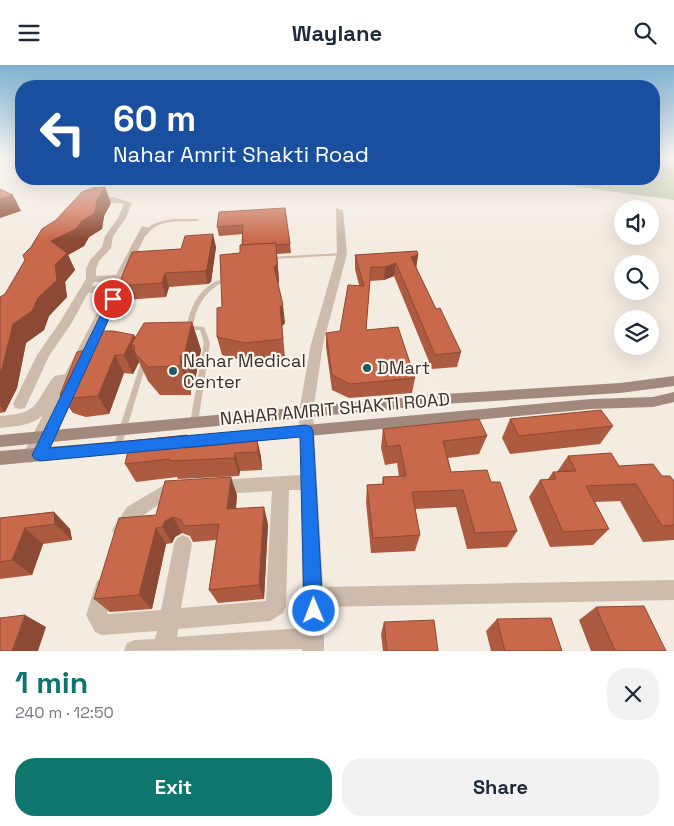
<!DOCTYPE html>
<meta charset="utf-8">
<style>
body{margin:0;font-family:"Space Grotesk",sans-serif;background:#f2f2f3;color:#1f2937;height:100vh;display:flex;flex-direction:column;font-size:19px;white-space:nowrap}
*{box-sizing:border-box;margin:0}
p{font-size:16px;color:#747a83}
.icon{flex:none;width:28px;height:28px;fill:none;stroke:currentColor;stroke-width:2;stroke-linecap:round;stroke-linejoin:round}
.map{position:relative;height:586px;overflow:hidden}
.side{display:flex;flex-direction:column;background:#fff;flex:1}
.side>*{flex:none}
.guide{position:absolute;left:15px;top:15px;width:645px;height:105px;border-radius:20px;box-shadow:0 5px 20px #0002;background:#1a4fa0;color:#fff;overflow:hidden}
.buttons{position:absolute;left:614px;top:135px;display:grid;gap:10px}
.buttons a{display:grid;place-items:center;width:45px;height:45px;border-radius:50%;background:#fff;box-shadow:0 5px 20px #0002;font-size:25px}
.pin{position:absolute;display:grid;place-items:center;width:42px;height:42px;color:#fff;margin:-21px;border:2px solid #fff;border-radius:50%;box-shadow:0 1px 5px #0007}
.me{position:absolute;width:55px;margin:-28px;rotate:359deg;stroke-linejoin:round;filter:drop-shadow(0 0 4px #0008)}
.turn{display:flex;align-items:center;gap:18px;height:105px;padding:0 15px;font-size:22px}
.turn .icon{width:65px;height:65px;stroke-width:2.5}
.turn b{display:block;font-size:35px;line-height:42px}
.round{display:grid;place-items:center;flex:none;width:52px;height:52px;border-radius:20px;background:#f2f2f3}
.headline{display:flex;align-items:center;justify-content:space-between;height:85px;padding:0 15px}
h1{font-size:30px;font-weight:700;line-height:38px;color:#0f766e}
.primary-button{display:flex;gap:10px;margin-top:auto;padding:10px 15px}
.primary-button a{flex:1;height:58px;border-radius:20px;background:#0f766e;color:#fff;font-size:20px;font-weight:700;line-height:58px;text-align:center}
.primary-button a+a{background:#f2f2f3;color:#1f2937}
header{display:flex;justify-content:space-between;align-items:center;height:65px;padding:0 15px;background:#fff;font-size:22px;font-weight:700}
.map>svg:first-child{display:block}
.green{fill:#b8c4a0}
.lines{fill:none;stroke-linecap:round;stroke-linejoin:round}
.lane{fill:#cdbbac;fill-rule:evenodd}
.street{fill:#cdbbac;fill-rule:evenodd}
.secondary{fill:#a18a7d;fill-rule:evenodd}
.wall{fill:#ac5a40}
.shaded-wall{fill:#8c4a34}
.building{fill:#c8694b;stroke:#8c4a34}
.route{fill:#1a73e8;stroke:#114b97}
.poi-dot{fill:#1f5a5e;stroke:#fbf5ee;stroke-width:2}
.labels{text-anchor:middle;stroke-width:4.5;stroke-linejoin:round;paint-order:stroke}
.poi-label{font-size:18px;fill:#3b302b;stroke:#fbf5ee;text-anchor:start}
.street-label{font-size:18px;fill:#3b302b;stroke:#fbf5ee}
</style>
<header><svg class="icon" aria-label="menu" viewBox="0 0 24 24"><path d="M4 6h16M4 12h16M4 18h16"/></svg>Waylane<svg class="icon" aria-label="search" viewBox="0 0 24 24"><circle cx="10" cy="10" r="6"/><path d="M15 15l6 6"/></svg></header>
<div class="map">
<svg width="674" height="586" viewBox="0 0 674 586">
<rect width="100%" height="100%" fill="#f4ebe1"/>
<!-- green -->
<path class="green" d="M654,93h20v42l-151,-21h131z"/>
<g class="lines">
<!-- lane -->
<g class="lane">
<path d="M175,154h22l2,1 -2,1c-19,1 -39,-3 -51,15l-4,-1c9,-13 18,-14 33,-16z"/>
<path d="M342,188l2,1v1l-73,4 -2,-1 2,-1z"/>
<path d="M219,215l3,2 -1,1c-17,10 -25,24 -28,43l11,1 6,16 -12,80 -1,2 -3,1 -3,-1 -1,-2 14,-80 -4,-13h-14l-3,-2 1,-1 3,-1c3,-20 13,-38 32,-46z"/>
<path d="M142,294h4l1,2 -26,87 -1,2 -3,1 -3,-1 -1,-2z"/>
<path d="M60,342l2,1 2,2 -20,44 -1,2 -3,1 -3,-1 -1,-2 20,-44 2,-2z"/>
</g>
<!-- street -->
<g class="street">
<path d="M114,132l18,6 -6,15 -13,18 -2,12 -12,13 -3,8v7l20,-1 26,-49 7,2 -114,233 -5,2 -5,-2 -3,-5 21,-41c-11,11 -29,11 -43,13v-12c36,-3 33,-8 51,-36l4,-4 10,-2 43,-82 -20,1 -17,31 -22,32 -24,52 -5,1 -5,-1 -2,-4 24,-49 23,-33 26,-43v-10l4,-9 12,-13 3,-11 13,-18 6,-14c-11,-3 -26,1 -34,-4l4,-2zM113,216l-2,4 -19,1 2,-4z"/>
<path d="M336,143l7,2 4,44 -24,90 -10,68 10,175 351,-7v20l-350,7v44h-22v-2l-178,2 3,-8 8,-3 20,-1 2,-8 -55,4 -7,-3 -9,-17 11,-34 7,-3 7,3 3,7 -7,26 54,-4 13,-66 3,-6 6,-3 6,3 3,6 -11,64 85,-7 6,-110 -54,3 -6,-2 -2,-5 2,-5 6,-2 83,-5 -2,-63 12,-68 26,-90zM289,425h12l2,138 -126,9 1,-8 92,-8 13,-8 3,-7z"/>
<path d="M171,416l10,3 2,5 -2,5c-13,5 -31,15 -42,25 -7,7 -8,16 -18,20l-6,-3 -3,-6 15,-23z"/>
</g>
<!-- secondary -->
<g class="secondary">
<path d="M0,93h21v2l-21,1z"/>
<path d="M674,311v10l-54,7 -176,11 -444,43v-12l444,-41 176,-11z"/>
<path d="M674,327v10l-21,5 -62,2 -417,40 -5,-2 -3,-4 3,-4 5,-2 417,-38 62,-2z"/>
<path d="M146,374l5,1 3,5 -3,5 -5,1 -146,14v-14z"/>
</g>
</g>
<!-- wall -->
<g class="wall">
<path d="M111,138l-7,13 -2,13 -13,8 -5,9 -16,9 7,15 -10,12 2,15 -18,19 -5,14 -18,13 -9,45 -12,24 -5,1v-116l5,-3z"/>
<path d="M219,147l71,32 1,9 -14,1 2,28 -1,1 7,40 -3,3 3,31 -36,5 -27,-7 -5,-18 5,-30 20,-62 1,-11 -24,2 -2,-9z"/>
<path d="M216,182l-5,35 -3,2 -39,3 -3,10 -42,3 -6,-14z"/>
<path d="M355,190h63l-2,12 20,42 25,43 -4,15 -25,2 -38,-93 -10,4 -14,1 -4,49 49,48 -3,15 -63,5 -17,-8 -6,-43v-14l14,-2 19,-46 -4,-16z"/>
<path d="M192,257l9,28 -7,35h-4l1,10h-31l-12,-14 -9,-19 -6,12 -9,-1 -15,41 -23,3 -13,-4 -13,-18 25,-45 49,-15 2,2z"/>
<path d="M510,354l103,7 -13,18 -90,10 -8,-16z"/>
<path d="M383,364l104,7 -8,18 -31,4 3,14 40,10 26,49 -10,16 -40,2 -11,-42 -41,2 5,26 -5,16 -44,2 -5,-51 1,-17 15,-1 1,-7 16,-1 -2,-13 -12,2 -4,-17z"/>
<path d="M257,374l4,18 1,13 -22,1 -1,5 -61,3 -1,-2 -41,5 -11,-18 67,-17 36,-3z"/>
<path d="M568,391l51,10 43,10 12,5v59l-31,2 -23,-41 -25,1 14,27 -16,16 -43,2 -21,-50 11,-17 8,-1 5,-7h4z"/>
<path d="M237,430l-1,14 32,15 -4,75 -46,4 -9,-13 7,-50 -23,2 -3,-6 -8,-3 -7,4 -3,6 -6,1 -14,65 -42,3 -16,-13 62,-84z"/>
<path d="M54,447l16,17 2,11 -29,4 -11,31 -32,4v-61z"/>
<path d="M596,542l70,44h-75l-12,-31z"/>
<path d="M497,554l65,32h-71l-5,-20z"/>
<path d="M384,557l54,29h-55l-2,-17z"/>
</g>
<!-- shaded-wall -->
<g class="shaded-wall">
<path d="M105,122l6,16 -7,13 -2,13 -13,8 -5,9 -16,9 7,15 -10,12 2,15 -18,19 -5,14 -18,13 -9,45 -12,24 -5,-7v-32l13,-49 25,-26 13,-57 46,-41z"/>
<path d="M13,130l8,16 -21,7v-19z"/>
<path d="M213,169l3,13 -5,35 -3,2 -3,-13z"/>
<path d="M276,178l3,39 -3,2 -2,-17z"/>
<path d="M418,190l-2,14 -5,-12z"/>
<path d="M396,198l-2,13 -10,4 1,-13z"/>
<path d="M165,208l4,14 -3,10 -4,-14z"/>
<path d="M283,240l2,18 -3,3 -2,-19z"/>
<path d="M192,257l9,28 -7,35 -10,-29z"/>
<path d="M134,270l8,18 -8,-8h-3l8,17 -6,12 -9,-19z"/>
<path d="M115,290l9,18 -15,41 -11,-18z"/>
<path d="M180,291l10,29 1,10 -10,-29z"/>
<path d="M187,370l7,18 -10,-5z"/>
<path d="M257,374l4,18 1,13 -4,-18z"/>
<path d="M235,388l5,18 -1,5 -5,-18z"/>
<path d="M231,412l6,18 -3,31 -7,-17z"/>
<path d="M264,442l4,17 -4,75 -5,-14z"/>
<path d="M54,447l16,17 2,11 -17,-16z"/>
<path d="M173,452l9,16 -7,4 -3,6 -10,-16 3,-6z"/>
<path d="M25,463l18,16 -11,31 -20,-15z"/>
<path d="M156,463l10,16 -14,65 -13,-14z"/>
<path d="M25,550l21,12 -8,24h-26z"/>
</g>
<!-- building -->
<g class="building">
<path d="M105,122l-8,13 -2,13 -13,8 -6,8 -25,12 16,12 -12,12 2,15 -19,18 -6,13 -19,13 -11,45 -2,4v-76l5,-3 20,-34 -2,-5 8,-8 11,-18 14,-9 26,-28 11,-4z"/>
<path d="M0,124l13,6 -13,4z"/>
<path d="M285,143l5,36 -14,1v-2l-34,2 1,-20 -26,2 2,-15z"/>
<path d="M213,169l-6,35 -2,2 -40,2 -3,10 -44,3 14,-34 49,-3 4,-13z"/>
<path d="M276,178l1,22 -3,2 9,38 -3,2 3,32 -38,4 -28,-6v-29l5,-1 -2,-52 20,-2v-8z"/>
<path d="M417,186l1,4 -7,2 25,52 4,-1 21,44 -26,3 -39,-92 -11,4h-14l-5,63 32,-3 17,51 -65,6 -18,-9 -6,-42 14,-2 8,-46 16,1 -9,-31z"/>
<path d="M192,257l-8,34h-4l1,10 -33,1 -13,-14 -1,-8h-3l13,-22z"/>
<path d="M93,266h20l21,4 -10,20h-9l-17,41 -24,2 -14,-3 17,-43 8,-2z"/>
<path d="M601,345l12,16 -94,10 -9,-17z"/>
<path d="M479,354l8,17 -44,5 8,31 36,-2 4,12h9l17,49 -42,2 -12,-43 -51,2 8,43 -47,3 -6,-53 17,-1 -1,-7 23,-1 -6,-31 -13,2 -4,-18z"/>
<path d="M187,370l-3,13 44,-4 1,-4 28,-1 1,13 -23,1 -1,5 -64,3v-2l-45,5 5,-23z"/>
<path d="M611,388l8,13 34,-2 9,12h8l4,5v44l-12,1 -26,-42 -50,2 23,43 -46,3 -23,-52 16,-1 -3,-7 23,-1 -8,-15z"/>
<path d="M231,412l-4,32 37,-2 -5,78 -50,5 10,-66 -35,2 -3,-6 -8,-3 -8,4 -3,6 -6,1 -17,67 -45,4 25,-81 37,-3 9,-34z"/>
<path d="M54,447l1,12 -30,4 -13,32 -12,2v-44z"/>
<path d="M644,541l22,45h-51l-19,-44z"/>
<path d="M25,550l-13,36h-12v-33z"/>
<path d="M551,553l11,33h-57l-8,-32z"/>
<path d="M434,555l4,31h-51l-3,-29z"/>
</g>
<!-- sky -->
<linearGradient id="sky" x2="0" y2="1"><stop stop-color="#7eb2d2"/><stop offset="0.53" stop-color="#faf6f2"/><stop offset="1" stop-color="#faf6f2" stop-opacity="0"/></linearGradient>
<rect width="674" height="175" fill="url(#sky)"/>
<!-- route -->
<path class="route" d="M110,231h3l5,3 -68,149 256,-23 5,2 2,4 10,180 -3,6 -6,3 -7,-3 -3,-6 -4,-174 -260,24 -5,-2 -3,-4z"/>
<!-- markers -->
<g class="poi-dot">
<circle cx="367" cy="303" r="5"/>
<circle cx="173" cy="306" r="5"/>
</g>
<g class="labels">
<!-- poi labels -->
<g class="poi-label">
<text x="183" y="302">Nahar Medical<tspan x="183" dy="21">Center</tspan></text>
<text x="377" y="309">DMart</text>
</g>
<!-- street labels -->
<g class="street-label">
<text transform="translate(335 344) rotate(-5)" y="6">NAHAR AMRIT SHAKTI ROAD</text>
</g>
</g>
</svg>
<div class="buttons">
<a><svg class="icon" aria-label="sound" viewBox="0 0 24 24"><path d="M4 9h4l5-4v14l-5-4H4zM17 9q2 3 0 6"/></svg></a>
<a><svg class="icon" aria-label="search" viewBox="0 0 24 24"><circle cx="10" cy="10" r="6"/><path d="M15 15l6 6"/></svg></a>
<a><svg class="icon" aria-label="layers" viewBox="0 0 24 24"><path d="M12 4l9 5-9 5-9-5zM3 14l9 5 9-5"/></svg></a>
</div>
<div class="pin" style="left:113px;top:234px;background:#d93025"><svg class="icon" aria-label="arrive" viewBox="0 0 24 24"><path d="M6 21V4h12l-3 4 3 4H6"/></svg></div>
<svg class="me" style="left:314px;top:546px" viewBox="-20 -20 40 40"><circle r="17" fill="#1a73e8" stroke="#fff" stroke-width="3"/><path d="M0-11L8 9 0 5-8 9z" fill="#fff"/></svg>
<div class="guide">
<div class="turn"><svg class="icon" aria-label="left" viewBox="0 0 24 24"><path d="M17 20v-9H6M10 6l-5 5 5 5"/></svg><div><b>60 m</b>Nahar Amrit Shakti Road</div></div>
</div>
</div>
<section class="side">
<div class="headline"><div><h1>1 min</h1><p>240 m · 12:50</p></div><a class="round"><svg class="icon" aria-label="close" viewBox="0 0 24 24"><path d="M6 6l12 12M18 6L6 18"/></svg></a></div>
<div class="primary-button"><a>Exit</a><a>Share</a></div>
</section>
